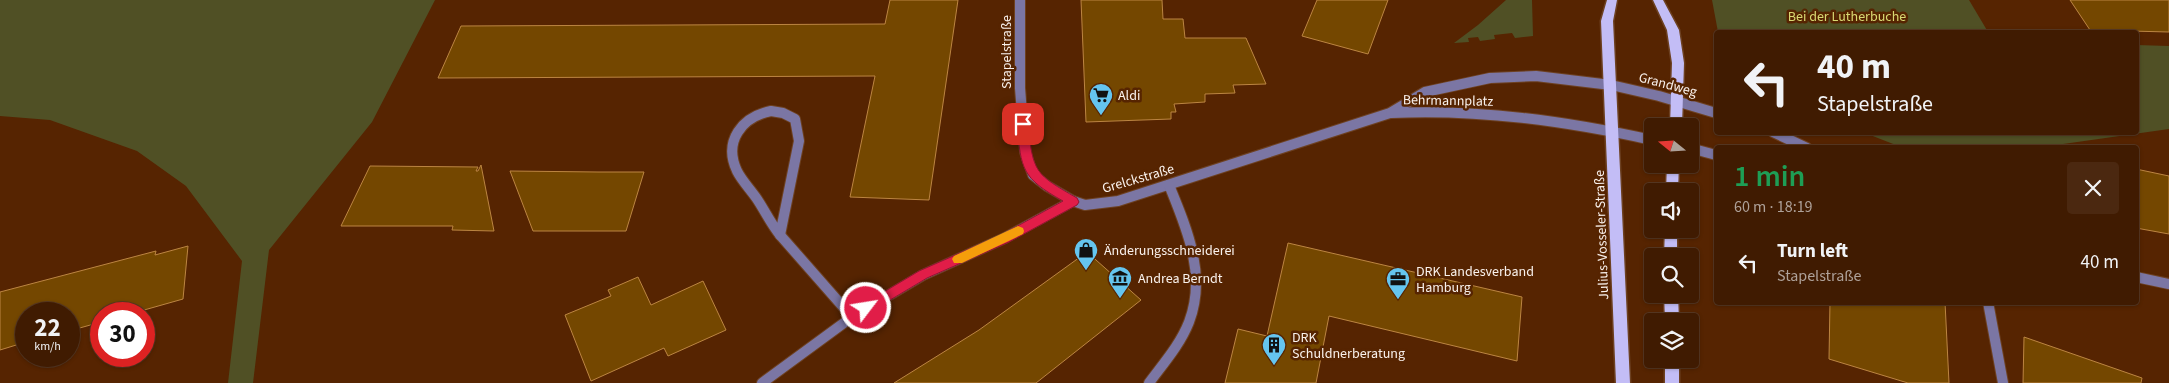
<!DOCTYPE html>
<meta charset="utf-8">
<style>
body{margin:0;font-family:"Source Sans 3",sans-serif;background:#4b2810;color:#f1f3f6;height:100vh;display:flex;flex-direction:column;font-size:19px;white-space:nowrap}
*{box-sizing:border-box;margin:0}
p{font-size:16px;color:#aea199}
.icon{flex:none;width:28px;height:28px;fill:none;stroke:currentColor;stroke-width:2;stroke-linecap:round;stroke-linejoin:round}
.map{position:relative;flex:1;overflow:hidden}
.details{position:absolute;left:1714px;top:145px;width:425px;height:160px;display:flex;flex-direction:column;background:#401b01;border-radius:5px;box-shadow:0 1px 4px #0004,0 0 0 1px #593923}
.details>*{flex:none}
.banner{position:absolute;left:1714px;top:30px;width:425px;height:105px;border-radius:5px;box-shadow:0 1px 4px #0004,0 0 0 1px #593923;background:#401b01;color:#f1f3f6;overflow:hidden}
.needle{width:32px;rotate:288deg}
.tools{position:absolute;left:1644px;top:118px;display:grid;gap:10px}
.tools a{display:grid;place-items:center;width:55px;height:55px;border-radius:5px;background:#401b01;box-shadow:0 1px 4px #0004,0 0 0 1px #593923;font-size:25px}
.speed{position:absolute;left:15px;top:302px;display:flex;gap:10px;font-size:25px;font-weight:700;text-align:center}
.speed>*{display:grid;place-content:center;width:65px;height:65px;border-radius:50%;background:#401b01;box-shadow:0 1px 4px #0004,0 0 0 1px #593923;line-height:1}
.speed small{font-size:12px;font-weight:400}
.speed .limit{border:8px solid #d22;background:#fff;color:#111}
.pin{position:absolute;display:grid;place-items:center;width:42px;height:42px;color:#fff;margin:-21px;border-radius:10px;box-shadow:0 2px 8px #0006}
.me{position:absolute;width:55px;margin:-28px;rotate:59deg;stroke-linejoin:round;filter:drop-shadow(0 0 4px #0008)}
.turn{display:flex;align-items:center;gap:18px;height:105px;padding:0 20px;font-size:22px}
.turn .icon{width:65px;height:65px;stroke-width:2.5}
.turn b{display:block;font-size:35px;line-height:42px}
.round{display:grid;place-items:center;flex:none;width:52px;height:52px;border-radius:5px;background:#4b2810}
.head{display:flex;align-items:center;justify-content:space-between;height:85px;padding:0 20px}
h1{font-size:30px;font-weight:600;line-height:38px;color:#1e9e55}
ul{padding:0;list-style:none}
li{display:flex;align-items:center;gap:15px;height:65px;padding:0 20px}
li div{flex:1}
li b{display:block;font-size:19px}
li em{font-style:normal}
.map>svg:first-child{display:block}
.green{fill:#505025}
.building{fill:#744700;stroke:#bc8542}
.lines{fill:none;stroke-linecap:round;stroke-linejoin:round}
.service-casing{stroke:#6d4122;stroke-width:12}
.minor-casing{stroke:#6d4122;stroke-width:12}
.primary-casing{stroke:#6d4122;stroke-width:3}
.service{stroke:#7b76a4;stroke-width:10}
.minor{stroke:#7b76a4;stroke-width:10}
.primary{fill:#c3bdf6;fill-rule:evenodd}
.route{fill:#e11d48;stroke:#92132f}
.slow{fill:#f59e0b}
.labels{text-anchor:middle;stroke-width:5;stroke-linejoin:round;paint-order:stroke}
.park-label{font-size:14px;fill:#d8d973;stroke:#562401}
.street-label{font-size:14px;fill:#f9f1ec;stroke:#562401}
.poi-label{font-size:14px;fill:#f9f1ec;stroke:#562401;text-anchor:start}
</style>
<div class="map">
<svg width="2169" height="383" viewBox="0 0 2169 383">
<rect width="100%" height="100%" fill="#562401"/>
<!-- green -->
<g class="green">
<path d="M0,0h435l-63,122 -103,128 -16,133h-25l14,-122 -56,-75 -49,-35 -87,-31 -50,-4z"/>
<path d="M1506,0h26l1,36 -18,2 -3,-5 -18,2 1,4 -15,2 -2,-4 -10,1 1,4 -15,1 24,-18z"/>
<path d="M1712,0h257l19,32h-270z"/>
<path d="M2136,45l33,1v83l-113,16v3l-155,-1 -36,-14 271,-1z"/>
</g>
<!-- building -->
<g class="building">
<path d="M890,0h68l-29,200 -79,-3 25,-121 -437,2 23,-52 424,-2z"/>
<path d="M1081,0h81l1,19h20l2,19h61l20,46 -33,1 2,8 -30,1v8l-31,2 2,8h-5v7l-85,3z"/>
<path d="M1317,0h71l-20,54 -66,-18z"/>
<path d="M2070,0h99v32l-79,-2z"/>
<path d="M481,165l13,66 -42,-1 1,-4h-112l29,-60 108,1 -2,4h2z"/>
<path d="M2136,169l33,7v58l-33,-6z"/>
<path d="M510,171l88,1h46l-18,59h-93z"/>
<path d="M1288,243l234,54 -5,64 -188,-45 -13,67h-91l13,-54 29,7z"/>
<path d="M188,246l-5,53 -53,15h-29v8l-32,9v-17h-43v28l-26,8v-58l156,-41 -1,4z"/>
<path d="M1087,252l54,48 -105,83h-142l85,-53z"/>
<path d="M638,277l13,28 52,-24 23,49 -58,26 -4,-8 -73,33 -26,-66 46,-19 -3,-6z"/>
<path d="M1830,302h115l4,81h-41l-79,-24z"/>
<path d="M2024,337l118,41 -1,5h-118z"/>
</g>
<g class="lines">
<!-- service casing -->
<g class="service-casing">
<path id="service" d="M1988,302l15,81"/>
</g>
<!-- minor casing -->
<g class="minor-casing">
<g id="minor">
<path d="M1020,0v88l5,64 8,23 14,11 26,15 12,4 33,-4 272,-88 35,-21 65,-14 46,-2 75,9 48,11 57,17"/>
<path d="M771,111l12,2 12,6 4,22 -19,94c-9,-11 -15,-24 -23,-36 -6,-9 -15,-18 -20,-28 -14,-30 5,-54 34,-60z"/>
<path d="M1391,113c89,-4 174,8 261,27"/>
<path d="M1773,132l34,16"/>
<path d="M1690,148l26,7"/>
<path d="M780,235l72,82"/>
<path d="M2136,277l33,7"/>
<path d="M762,383l90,-66 71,-42 82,-37 68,-37"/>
<path d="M1149,383c14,-19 31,-38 40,-61 18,-47 -2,-93 -20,-137"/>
</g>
</g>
<!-- primary casing -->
<g class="primary-casing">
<g id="primary">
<path d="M1607,0h10l-4,21 17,362h-14l-15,-362z"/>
<path d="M1653,0h10l16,30 5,33 -2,63h-12l2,-63 -5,-33z"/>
<path d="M1667,164h12l-1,27h-12z"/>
<path d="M1665,229h12v27h-13z"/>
<path d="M1664,294h14l1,27h-14z"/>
<rect x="1665" y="359" width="14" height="24"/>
</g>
</g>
<!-- service -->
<use href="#service" class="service"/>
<!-- minor -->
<use href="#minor" class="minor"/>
<!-- primary -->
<use href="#primary" class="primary"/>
</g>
<!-- route -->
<path class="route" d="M1023,120l5,4c5,49 7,50 49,74l2,4 -2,3 -68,37 -82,36 -57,34 -4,2 -4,-2 -2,-4 2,-3 57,-34 82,-36 62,-34c-41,-23 -42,-31 -46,-77z"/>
<!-- slow -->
<path class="slow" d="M1018,226l5,2 1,3 -1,3 -61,29h-8l-2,-4 2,-3z"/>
<!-- icons -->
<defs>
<g id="supermarket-pin" transform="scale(1.25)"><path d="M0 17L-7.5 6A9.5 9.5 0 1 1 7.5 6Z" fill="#65c5ef" stroke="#562401"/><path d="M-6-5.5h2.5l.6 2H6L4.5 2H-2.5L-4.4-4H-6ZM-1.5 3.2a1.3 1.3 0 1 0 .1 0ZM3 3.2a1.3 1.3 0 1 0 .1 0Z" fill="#111"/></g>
<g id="shop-pin" transform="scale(1.25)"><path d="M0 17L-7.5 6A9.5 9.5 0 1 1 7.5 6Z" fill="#65c5ef" stroke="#562401"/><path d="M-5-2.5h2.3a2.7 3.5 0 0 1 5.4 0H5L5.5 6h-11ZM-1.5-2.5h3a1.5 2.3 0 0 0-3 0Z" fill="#111"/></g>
<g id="museum-pin" transform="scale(1.25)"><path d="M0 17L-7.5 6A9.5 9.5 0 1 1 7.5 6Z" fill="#65c5ef" stroke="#562401"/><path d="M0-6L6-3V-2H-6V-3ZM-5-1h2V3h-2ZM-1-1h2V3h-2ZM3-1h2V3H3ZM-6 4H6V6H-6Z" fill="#111"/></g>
<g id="office-pin" transform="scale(1.25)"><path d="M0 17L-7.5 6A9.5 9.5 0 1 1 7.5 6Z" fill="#65c5ef" stroke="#562401"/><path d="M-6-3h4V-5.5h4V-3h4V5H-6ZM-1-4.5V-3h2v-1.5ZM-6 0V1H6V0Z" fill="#111"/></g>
<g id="building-pin" transform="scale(1.25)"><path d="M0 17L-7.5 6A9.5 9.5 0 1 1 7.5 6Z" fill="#65c5ef" stroke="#562401"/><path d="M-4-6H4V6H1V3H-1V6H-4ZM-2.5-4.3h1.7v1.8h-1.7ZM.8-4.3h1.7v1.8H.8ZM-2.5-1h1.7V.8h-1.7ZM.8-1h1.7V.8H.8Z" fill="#111"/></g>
</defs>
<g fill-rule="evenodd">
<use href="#supermarket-pin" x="1101" y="95"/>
<use href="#shop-pin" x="1086" y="250"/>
<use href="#museum-pin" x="1120" y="278"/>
<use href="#office-pin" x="1398" y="279"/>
<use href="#building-pin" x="1274" y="345"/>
</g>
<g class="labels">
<!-- park labels -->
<g class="park-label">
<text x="1847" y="21">Bei der Lutherbuche</text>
</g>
<!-- street labels -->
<g class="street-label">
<text transform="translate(1006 52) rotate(-90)" y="5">Stapelstraße</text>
<text transform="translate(1668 84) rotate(15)" y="5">Grandweg</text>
<text transform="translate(1448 100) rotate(1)" y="5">Behrmannplatz</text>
<text transform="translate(1138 178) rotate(-16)" y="5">Grelckstraße</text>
<text transform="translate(1601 235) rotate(-92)" y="5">Julius-Vosseler-Straße</text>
</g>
<!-- poi labels -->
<g class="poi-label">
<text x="1118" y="100">Aldi</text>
<text x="1104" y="255">Änderungsschneiderei</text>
<text x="1416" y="276">DRK Landesverband<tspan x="1416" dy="16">Hamburg</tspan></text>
<text x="1138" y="283">Andrea Berndt</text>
<text x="1292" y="342">DRK<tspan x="1292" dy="16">Schuldnerberatung</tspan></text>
</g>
</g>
</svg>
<div class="tools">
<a><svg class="needle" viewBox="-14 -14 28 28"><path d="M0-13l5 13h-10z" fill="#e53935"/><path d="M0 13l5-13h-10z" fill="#aea199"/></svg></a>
<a><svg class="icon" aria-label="sound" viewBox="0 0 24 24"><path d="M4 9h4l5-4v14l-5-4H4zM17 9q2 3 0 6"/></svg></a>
<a><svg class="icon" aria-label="search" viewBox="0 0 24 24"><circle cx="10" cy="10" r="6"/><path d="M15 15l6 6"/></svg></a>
<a><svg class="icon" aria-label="layers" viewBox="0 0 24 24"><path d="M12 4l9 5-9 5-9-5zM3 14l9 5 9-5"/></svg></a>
</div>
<div class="speed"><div>22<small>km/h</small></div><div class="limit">30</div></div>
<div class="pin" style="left:1023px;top:124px;background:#d93025"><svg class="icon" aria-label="arrive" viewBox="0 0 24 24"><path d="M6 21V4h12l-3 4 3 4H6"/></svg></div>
<svg class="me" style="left:866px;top:308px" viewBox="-20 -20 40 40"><circle r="17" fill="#e11d48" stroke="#fff" stroke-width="3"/><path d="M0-11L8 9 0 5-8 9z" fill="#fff"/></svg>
<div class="banner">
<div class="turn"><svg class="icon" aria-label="left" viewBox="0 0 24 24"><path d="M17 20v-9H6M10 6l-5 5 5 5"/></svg><div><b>40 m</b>Stapelstraße</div></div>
</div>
<section class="details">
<div class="head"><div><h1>1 min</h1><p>60 m · 18:19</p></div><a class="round"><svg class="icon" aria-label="close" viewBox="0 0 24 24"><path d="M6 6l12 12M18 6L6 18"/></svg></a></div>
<ul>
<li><svg class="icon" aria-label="left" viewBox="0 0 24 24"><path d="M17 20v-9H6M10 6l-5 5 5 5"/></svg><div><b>Turn left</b><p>Stapelstraße</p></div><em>40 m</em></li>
</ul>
</section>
</div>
